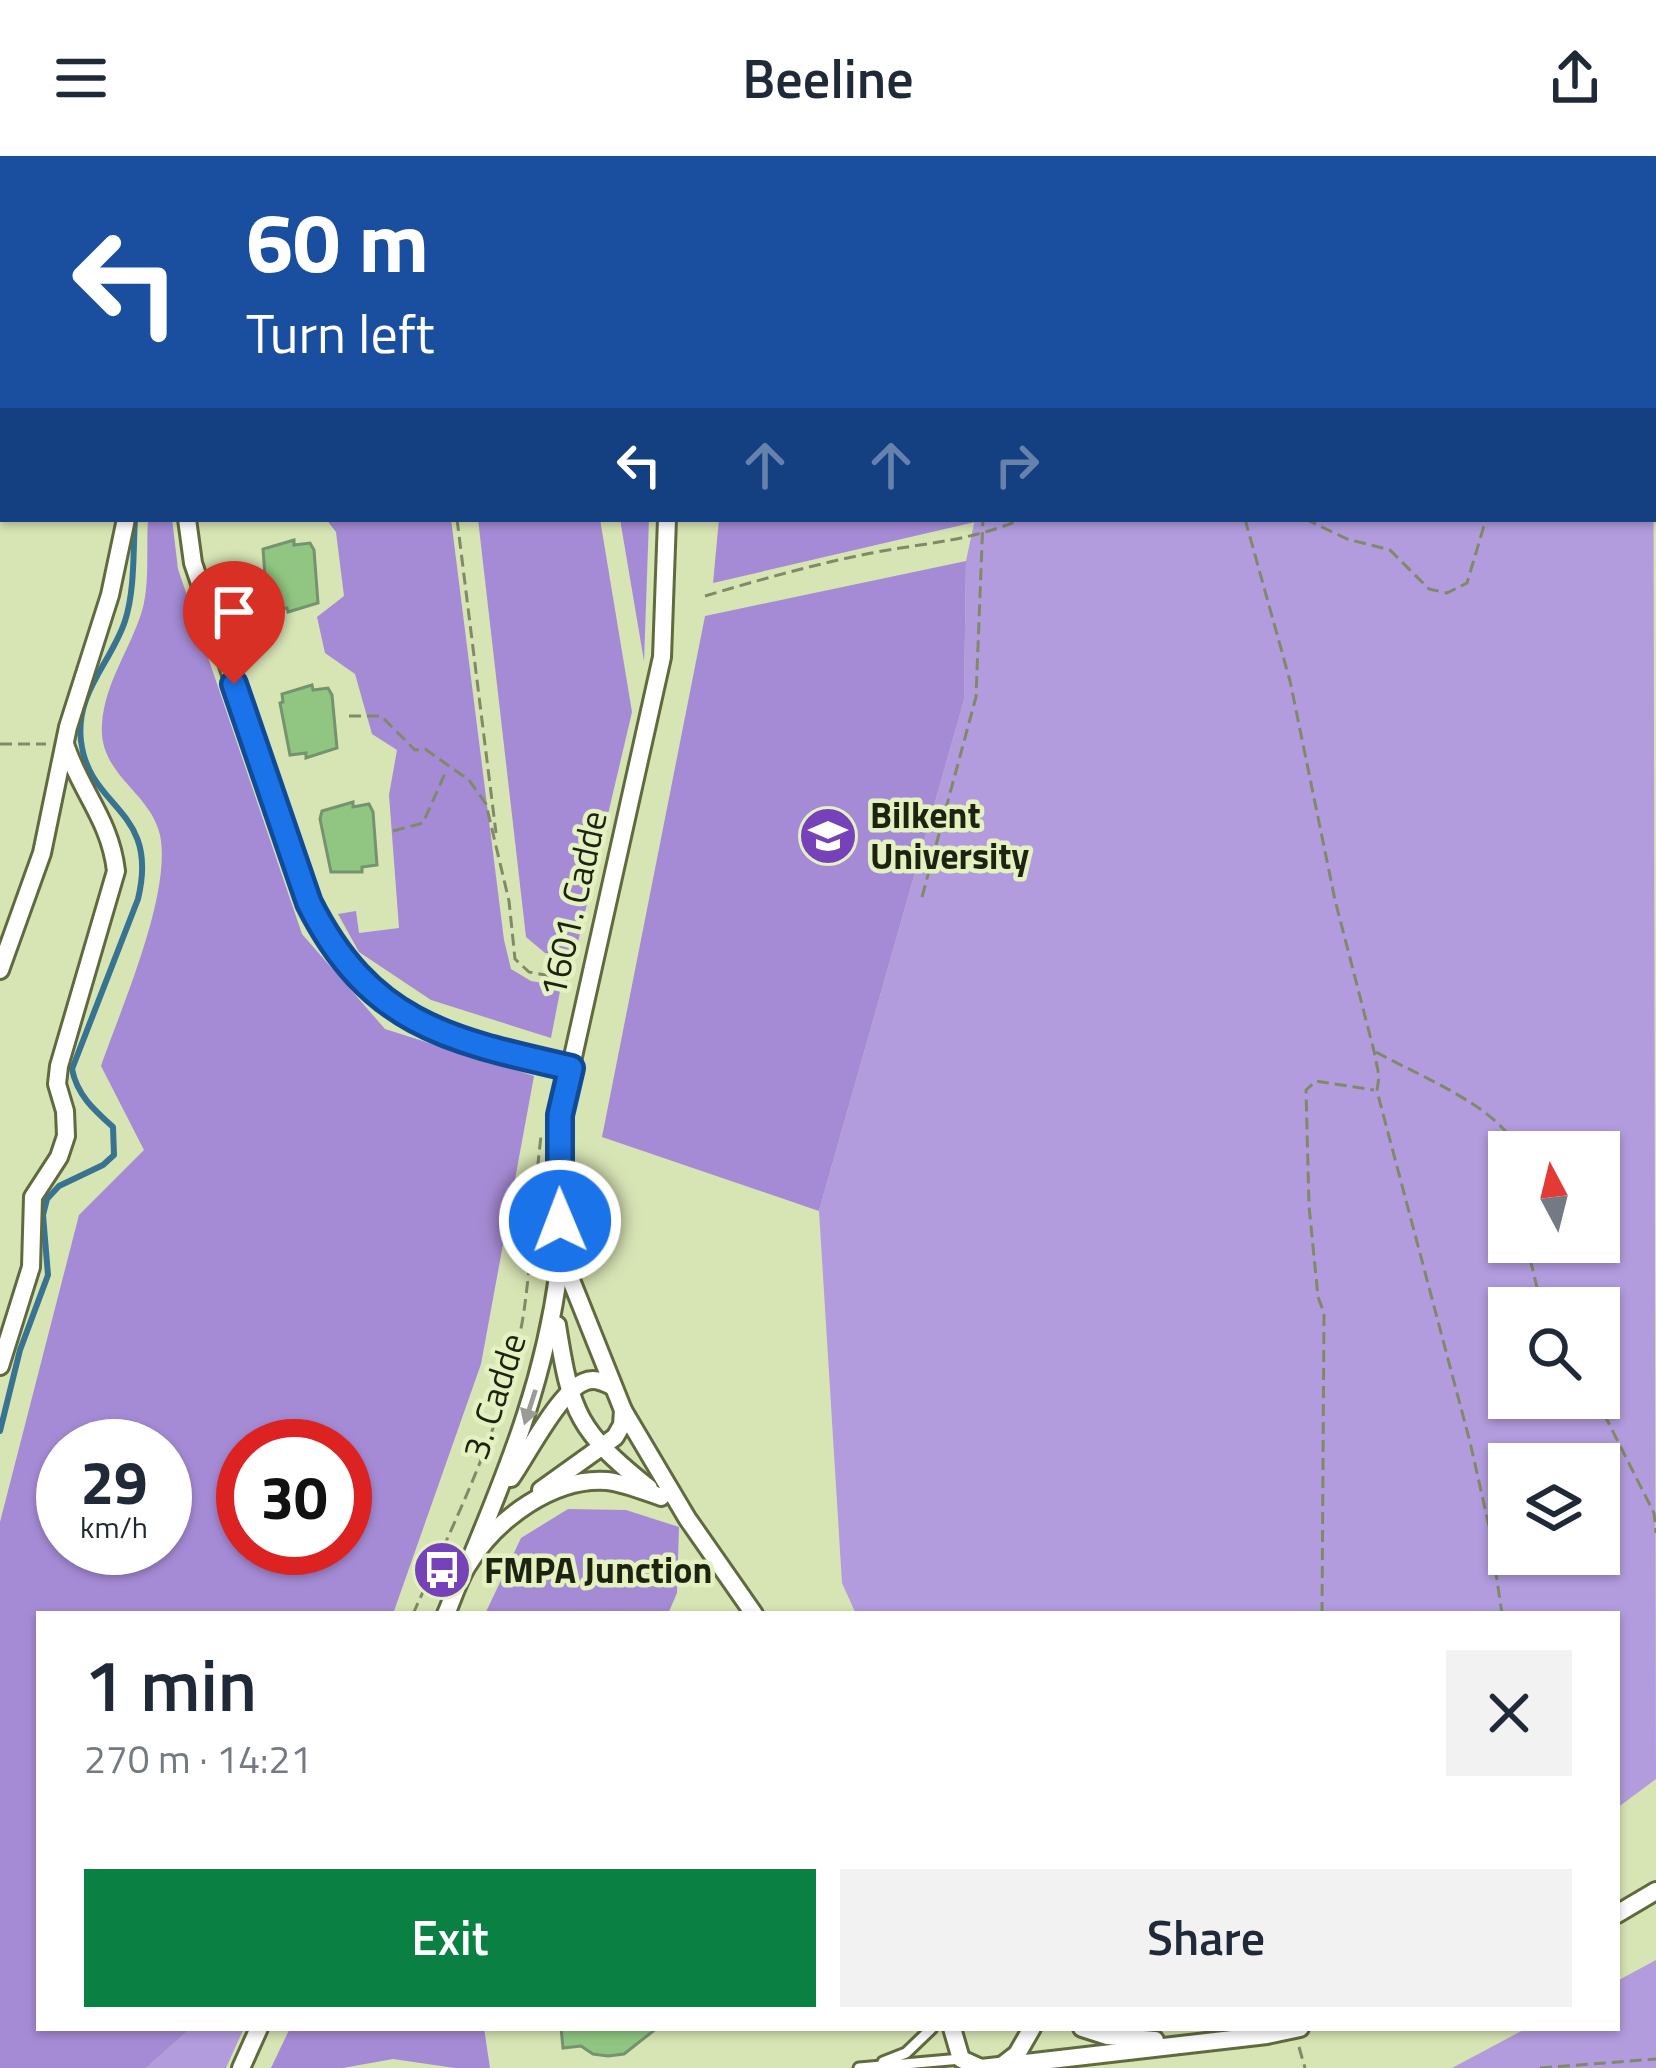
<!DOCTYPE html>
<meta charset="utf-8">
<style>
body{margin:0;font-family:"Titillium Web",sans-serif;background:#f2f2f3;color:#1f2937;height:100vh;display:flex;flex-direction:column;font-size:45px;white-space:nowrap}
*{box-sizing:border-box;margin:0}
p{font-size:39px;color:#747a83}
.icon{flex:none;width:66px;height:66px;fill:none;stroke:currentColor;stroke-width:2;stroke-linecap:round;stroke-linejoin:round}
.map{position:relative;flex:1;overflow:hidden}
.side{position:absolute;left:36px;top:1455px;width:1584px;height:420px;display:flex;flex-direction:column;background:#fff;border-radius:0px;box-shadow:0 3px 9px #0004}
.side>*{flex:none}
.hud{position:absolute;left:0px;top:0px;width:1656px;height:366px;box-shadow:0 3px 9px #0004;background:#1a4fa0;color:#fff;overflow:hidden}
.needle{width:78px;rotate:353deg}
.tools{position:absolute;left:1488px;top:975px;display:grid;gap:24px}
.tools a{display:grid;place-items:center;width:132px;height:132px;border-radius:0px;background:#fff;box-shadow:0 3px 9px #0004;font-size:60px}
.speed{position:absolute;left:36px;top:1263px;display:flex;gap:24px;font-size:60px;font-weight:700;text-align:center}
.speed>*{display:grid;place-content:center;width:156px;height:156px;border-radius:50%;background:#fff;box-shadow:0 3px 9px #0004;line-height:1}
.speed small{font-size:30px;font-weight:400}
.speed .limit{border:18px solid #d22;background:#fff;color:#111}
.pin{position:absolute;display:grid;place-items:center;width:102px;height:102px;color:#fff;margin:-123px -51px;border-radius:50% 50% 50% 0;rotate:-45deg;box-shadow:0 0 12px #0007}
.pin .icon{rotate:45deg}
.me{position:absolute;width:132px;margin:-66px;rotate:359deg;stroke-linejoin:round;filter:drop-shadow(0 0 9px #0008)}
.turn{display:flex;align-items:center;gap:42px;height:252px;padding:0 48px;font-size:54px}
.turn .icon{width:156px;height:156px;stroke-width:2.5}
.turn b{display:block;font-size:84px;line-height:102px}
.lanes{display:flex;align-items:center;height:114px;padding:0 48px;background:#0003;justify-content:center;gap:60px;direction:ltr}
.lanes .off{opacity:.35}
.round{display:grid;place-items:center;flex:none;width:126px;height:126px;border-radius:0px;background:#f2f2f3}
.head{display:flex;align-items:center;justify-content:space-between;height:204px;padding:0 48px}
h1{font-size:72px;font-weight:600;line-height:90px}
.action{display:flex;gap:24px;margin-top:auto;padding:24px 48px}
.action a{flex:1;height:138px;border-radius:0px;background:#0b8043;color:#fff;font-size:48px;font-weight:600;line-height:138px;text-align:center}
.action a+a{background:#f2f2f3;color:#1f2937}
header{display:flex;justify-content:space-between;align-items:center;height:156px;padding:0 48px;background:#fff;font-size:54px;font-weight:600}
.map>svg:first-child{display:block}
.green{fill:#b29cde;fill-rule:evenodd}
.forest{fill:#a58bd5;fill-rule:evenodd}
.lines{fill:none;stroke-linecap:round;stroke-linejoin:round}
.stream{stroke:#397392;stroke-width:6}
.building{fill:#90c682;stroke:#75936e;stroke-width:3}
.service-casing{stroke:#606a3f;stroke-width:15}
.minor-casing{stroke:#606a3f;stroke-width:22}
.path{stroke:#818a68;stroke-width:3;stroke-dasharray:12 6;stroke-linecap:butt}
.service{stroke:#fff;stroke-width:9}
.minor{stroke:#fff;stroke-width:16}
.oneway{fill:#9a9c93}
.route-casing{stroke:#114b97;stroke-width:30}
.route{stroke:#1a73e8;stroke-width:21}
.labels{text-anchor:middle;stroke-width:9;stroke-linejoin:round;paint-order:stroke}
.poi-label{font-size:36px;font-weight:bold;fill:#1e2210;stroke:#e4f1c0;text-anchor:start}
.street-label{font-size:36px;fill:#1e2210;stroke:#e4f1c0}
</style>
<header><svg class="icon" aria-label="menu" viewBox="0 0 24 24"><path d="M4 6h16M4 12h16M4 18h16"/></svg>Beeline<svg class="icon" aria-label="share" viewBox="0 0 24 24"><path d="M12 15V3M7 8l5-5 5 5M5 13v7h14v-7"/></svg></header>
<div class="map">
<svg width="1656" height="1912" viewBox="0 0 1656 1912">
<rect width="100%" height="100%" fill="#d7e4b4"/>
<!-- green -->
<g class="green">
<path d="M848,0h758l2,3h-759z"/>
<path d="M1653,71l3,1552 -39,29v-194h-761l-14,-31 -23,-372 145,-511 2,-139 9,-42h678zM1509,996h90v90h-90zM1509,1152h90v90h-90zM1509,1308h90v90h-90z"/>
<path d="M1656,1804v108h-204l75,-40h90v-47z"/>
<path d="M191,1872h53l-18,40h-80z"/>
</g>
<!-- forest -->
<g class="forest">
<path d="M148,363h24l6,50 124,365 83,95 149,47 -53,288 -88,250h-354v414h152l-45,40h-146v-546l79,-307 65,-65 -43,-84c20,-58 71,-172 59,-231 -10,-44 -62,-60 -58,-111 3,-42 28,-74 40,-113 8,-27 4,-63 6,-92zM63,1290h102v102h-102zM243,1290h102v102h-102z"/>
<path d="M326,363h125l53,421 7,29 20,12 30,5 -10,52 -120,-38 -72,-48 -21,-38 18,-3 3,22 40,-5 -10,-133 8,-45 -25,-16 -17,-60 -30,-21 -8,-36 27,-21 -8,-64z"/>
<path d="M478,363h122l32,193 -58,247 -29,-6 -19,-16z"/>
<path d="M620,363h29l-5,142z"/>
<path d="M719,363h256v3l-262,61z"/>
<path d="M966,405l-2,139 -145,511 -217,-74 103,-521z"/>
<path d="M568,1353l58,1 53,17 -2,66 -9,21h-183l36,-76z"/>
<path d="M290,1872h194l6,40h-35l-62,-9 -50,9h-72z"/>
</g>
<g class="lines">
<!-- stream -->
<g class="stream">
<path d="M139,3l1,-3"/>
<path d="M0,1275l20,-81 28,-75 -5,-60 4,-16 12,-13 44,-21 11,-10 -1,-28c-19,-17 -36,-32 -41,-58l66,-170c22,-91 -49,-89 -57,-158 -6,-48 30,-78 44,-120 10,-31 8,-70 10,-102"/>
</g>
</g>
<!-- building -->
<g class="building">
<path d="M294,384v5l16,-2 4,7 4,53 -30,9 -1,-4 -15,2 -5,-8 -4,-53z"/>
<path d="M312,529l1,5 15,-2 4,7 5,53 -31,10v-5l-16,2 -10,-52 3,-1 -1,-8z"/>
<path d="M353,646v5l16,-3 4,8 4,53 -15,2v5h-31l-11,-53 2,-8z"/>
<path d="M561,1872h96l-33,26 -16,2 -15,-2 -12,-8 -18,2z"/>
</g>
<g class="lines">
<!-- service casing -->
<g class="service-casing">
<g id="service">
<path d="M883,1906l23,-9 26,-25"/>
<path d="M859,1912l102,-9"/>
</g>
</g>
<!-- minor casing -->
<g class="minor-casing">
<g id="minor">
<path d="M425,0v3"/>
<path d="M595,0l1,3"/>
<path d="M122,3v-3"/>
<path d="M187,363l6,44 116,340c62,123 138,136 262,165"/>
<path d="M667,363l-5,138 -102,458 1,140 62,155 64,108 67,96"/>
<path d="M0,814l42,-117 26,-126 42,-132 16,-76"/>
<path d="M557,1169c14,89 21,106 92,163"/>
<path d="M0,1210l31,-99 2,-70 26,-40 7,-21 -1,-25 -8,-27 2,-18 57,-195c-6,-52 -36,-80 -51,-127"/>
<path d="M511,1322c16,-23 49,-87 73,-96 10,-5 19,0 28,4"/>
<path d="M541,1334l74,-53 7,-12 1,-15"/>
<path d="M469,1407c43,-103 78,-191 91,-302"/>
<path d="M446,1458c7,-16 13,-36 23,-51 28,-44 84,-86 138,-82 18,2 37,10 54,16"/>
<path d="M1617,1758l39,-23"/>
<path d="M952,1872l9,31 20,9 286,-33 33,-7"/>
<path d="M1082,1872l25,8 48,4"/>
<path d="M1004,1908l13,-10 15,-26"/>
<path d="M241,1912l18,-40"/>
</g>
</g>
<!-- path -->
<g class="path">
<path d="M855,0v3"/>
<path d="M1002,0l4,3"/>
<path d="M1440,0l1,3"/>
<path d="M1617,0l1,3"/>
<path d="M1653,60l3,5"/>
<path d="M457,363l39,314"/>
<path d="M1245,363l45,162 45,219 39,151 5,25 -2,15 93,351 19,84 13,88"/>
<path d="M1305,363l42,20 43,11 39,39 18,4 20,-10 19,-64"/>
<path d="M705,440c57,-17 114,-33 172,-44 55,-10 93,-11 145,-33"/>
<path d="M349,560h32l34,34 10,-1 44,31 17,24 23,97 6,58 14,13 43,8"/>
<path d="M0,588h46"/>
<path d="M393,675l30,-8 23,-52"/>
<path d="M922,741l54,-200 7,-178"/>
<path d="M1376,896c37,21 131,58 141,100"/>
<path d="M1526,1086l16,66"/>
<path d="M1596,1242l58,115 2,20"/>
<path d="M413,1458c43,-96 95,-198 111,-303 8,-57 10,-117 17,-175"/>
<path d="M1322,1458l2,-301 -6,-16 -9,-91 -3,-116 10,-9 58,9"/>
<path d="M1299,1891l6,21"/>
<path d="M1540,1912l116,-9"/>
</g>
<!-- service -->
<use href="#service" class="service"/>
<!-- minor -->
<use href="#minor" class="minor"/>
</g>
<!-- one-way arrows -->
<defs><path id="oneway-solid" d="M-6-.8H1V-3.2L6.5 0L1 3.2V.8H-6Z" transform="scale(3)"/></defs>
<use class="oneway" href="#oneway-solid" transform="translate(530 1251) rotate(108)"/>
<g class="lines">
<!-- route casing -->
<g class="route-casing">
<path id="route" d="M234,528l75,219c61,121 139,137 262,165l-11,47v106"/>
</g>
<!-- route -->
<use href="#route" class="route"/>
</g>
<!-- icons -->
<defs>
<g id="university-disc" transform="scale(3)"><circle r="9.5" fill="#7542ba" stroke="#e4f1c0"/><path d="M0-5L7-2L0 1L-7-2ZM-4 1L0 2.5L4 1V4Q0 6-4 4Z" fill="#fff"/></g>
<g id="bus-disc" transform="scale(3)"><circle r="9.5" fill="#7542ba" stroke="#e4f1c0"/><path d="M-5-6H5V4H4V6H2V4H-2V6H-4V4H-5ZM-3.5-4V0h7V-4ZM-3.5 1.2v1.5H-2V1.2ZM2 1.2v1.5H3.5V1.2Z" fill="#fff"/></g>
</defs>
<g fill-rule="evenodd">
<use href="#university-disc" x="828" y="680"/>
<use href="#bus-disc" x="442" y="1414"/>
</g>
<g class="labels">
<!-- poi labels -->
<g class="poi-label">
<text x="870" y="672">Bilkent<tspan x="870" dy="41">University</tspan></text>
<text x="484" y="1427">FMPA Junction</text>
</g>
<!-- street labels -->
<g class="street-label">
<text transform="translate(573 748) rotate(-77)" y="13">1601. Cadde</text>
<text transform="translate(494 1240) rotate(-72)" y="13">3. Cadde</text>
</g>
</g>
</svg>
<div class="tools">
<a><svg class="needle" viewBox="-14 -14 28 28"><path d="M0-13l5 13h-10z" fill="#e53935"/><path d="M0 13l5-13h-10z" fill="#747a83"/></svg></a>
<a><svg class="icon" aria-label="search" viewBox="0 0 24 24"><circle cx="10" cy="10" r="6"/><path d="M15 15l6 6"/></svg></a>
<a><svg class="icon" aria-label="layers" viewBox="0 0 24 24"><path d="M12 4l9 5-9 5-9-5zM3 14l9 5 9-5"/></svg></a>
</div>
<div class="speed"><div>29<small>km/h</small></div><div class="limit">30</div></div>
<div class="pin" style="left:234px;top:528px;background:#d93025"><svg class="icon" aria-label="arrive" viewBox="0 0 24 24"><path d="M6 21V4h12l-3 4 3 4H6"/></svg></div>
<svg class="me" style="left:560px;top:1065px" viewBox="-20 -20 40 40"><circle r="17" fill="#1a73e8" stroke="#fff" stroke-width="3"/><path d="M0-11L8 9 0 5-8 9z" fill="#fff"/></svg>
<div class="hud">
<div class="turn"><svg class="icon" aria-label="left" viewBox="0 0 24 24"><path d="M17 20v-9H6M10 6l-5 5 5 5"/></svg><div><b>60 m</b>Turn left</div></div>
<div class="lanes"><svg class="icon" aria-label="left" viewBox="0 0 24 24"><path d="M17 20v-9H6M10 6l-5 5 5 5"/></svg><svg class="icon off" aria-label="ahead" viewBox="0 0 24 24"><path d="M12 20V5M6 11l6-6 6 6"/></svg><svg class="icon off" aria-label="ahead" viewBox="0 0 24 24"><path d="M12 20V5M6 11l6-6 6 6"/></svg><svg class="icon off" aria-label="right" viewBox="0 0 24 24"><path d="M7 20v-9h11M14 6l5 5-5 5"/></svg></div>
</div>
<section class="side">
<div class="head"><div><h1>1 min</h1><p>270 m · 14:21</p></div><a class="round"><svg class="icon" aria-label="close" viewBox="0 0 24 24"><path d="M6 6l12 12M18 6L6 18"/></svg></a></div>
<div class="action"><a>Exit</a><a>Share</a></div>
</section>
</div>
